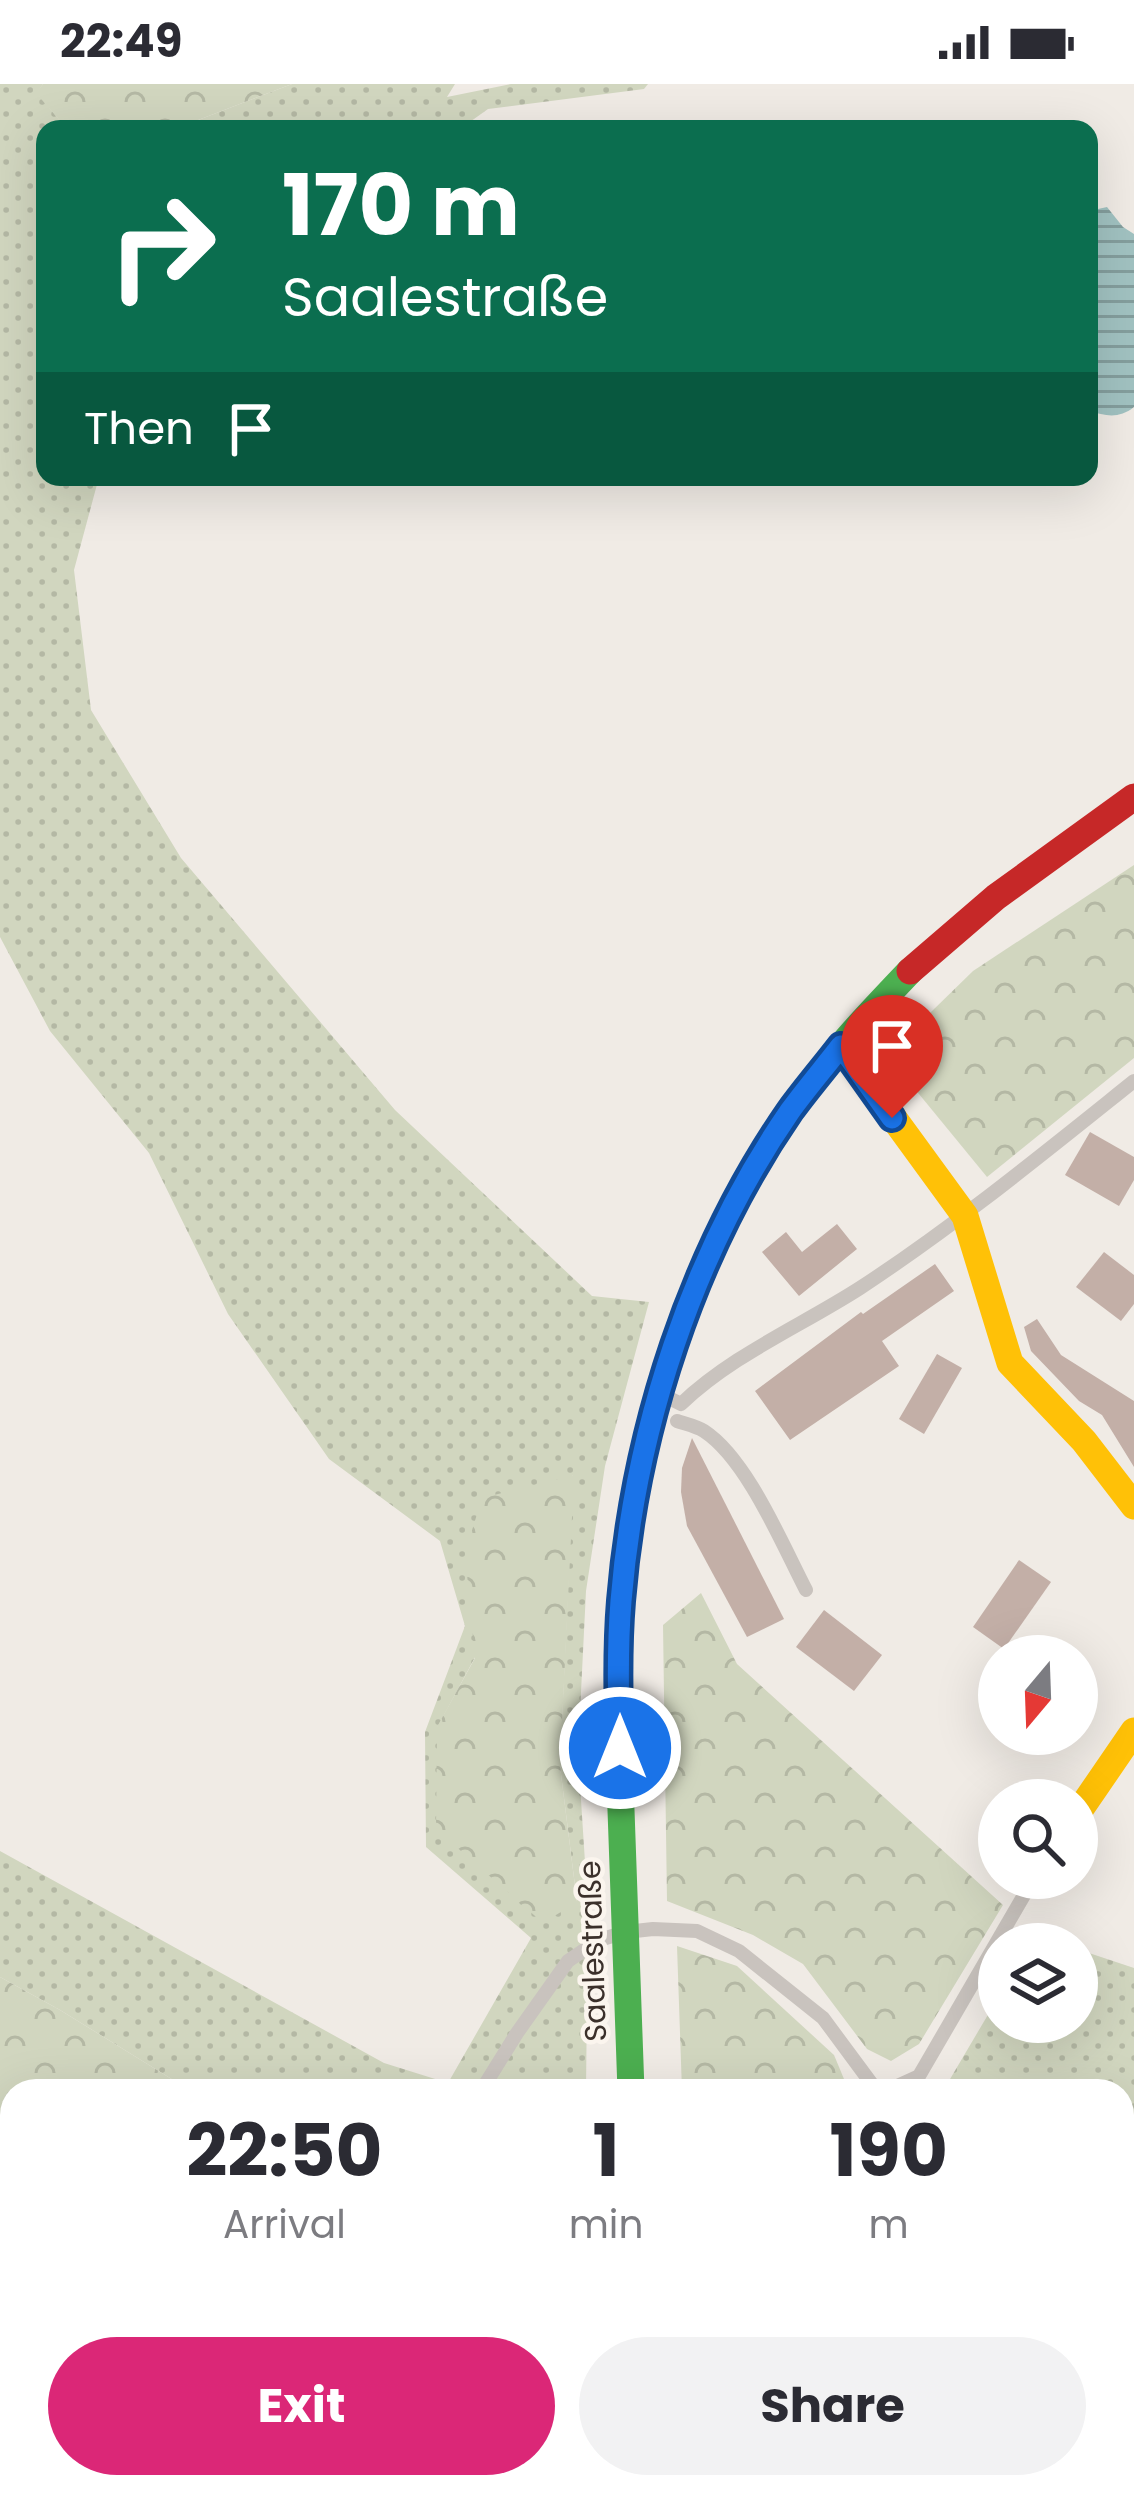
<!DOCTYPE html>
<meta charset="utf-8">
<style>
body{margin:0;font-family:Poppins,sans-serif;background:#f2f2f3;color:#2b2b33;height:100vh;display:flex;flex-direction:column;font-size:45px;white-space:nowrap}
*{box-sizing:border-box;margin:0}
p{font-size:39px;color:#7c7c81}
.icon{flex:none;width:66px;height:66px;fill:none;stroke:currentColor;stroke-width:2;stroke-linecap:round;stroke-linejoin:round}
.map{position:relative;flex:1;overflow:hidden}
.side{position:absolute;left:0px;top:1995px;width:1134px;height:420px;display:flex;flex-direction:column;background:#fff;border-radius:36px 36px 0 0;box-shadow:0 12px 48px #0002}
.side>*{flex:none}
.banner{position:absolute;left:36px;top:36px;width:1062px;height:366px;border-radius:24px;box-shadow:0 12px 48px #0002;background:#0b6e4f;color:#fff;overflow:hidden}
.needle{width:78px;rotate:199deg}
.tools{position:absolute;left:978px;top:1551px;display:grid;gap:24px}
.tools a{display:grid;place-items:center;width:120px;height:120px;border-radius:50%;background:#fff;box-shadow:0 12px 48px #0002;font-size:60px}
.pin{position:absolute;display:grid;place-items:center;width:102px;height:102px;color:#fff;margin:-123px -51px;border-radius:50% 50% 50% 0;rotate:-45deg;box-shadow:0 0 12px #0007}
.pin .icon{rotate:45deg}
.me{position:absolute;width:132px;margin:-66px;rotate:0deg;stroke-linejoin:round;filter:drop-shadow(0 0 9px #0008)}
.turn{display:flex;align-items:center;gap:42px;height:252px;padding:0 48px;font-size:54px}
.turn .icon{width:156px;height:156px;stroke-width:2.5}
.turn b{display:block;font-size:84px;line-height:102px}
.then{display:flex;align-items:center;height:114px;padding:0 48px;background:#0003;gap:24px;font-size:45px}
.eta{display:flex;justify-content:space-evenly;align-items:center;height:204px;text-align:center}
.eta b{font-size:72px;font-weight:700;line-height:84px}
.button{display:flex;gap:24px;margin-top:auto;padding:24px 48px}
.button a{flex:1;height:138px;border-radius:72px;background:#db2777;color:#fff;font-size:48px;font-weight:700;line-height:138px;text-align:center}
.button a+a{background:#f2f2f3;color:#2b2b33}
.status{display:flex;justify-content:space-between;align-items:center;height:84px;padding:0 60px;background:#fff;direction:ltr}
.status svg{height:33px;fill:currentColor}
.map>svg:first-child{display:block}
.grass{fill:url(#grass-dots);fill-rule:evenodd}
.forest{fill:url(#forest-crowns)}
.water{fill:url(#water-rules)}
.building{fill:#c3afa7}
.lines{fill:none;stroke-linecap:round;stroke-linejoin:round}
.lane{stroke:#c9c3be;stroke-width:14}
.fast{stroke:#4caf50;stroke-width:27}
.slow{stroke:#ffc107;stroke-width:27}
.jam{stroke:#c62828;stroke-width:27}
.route-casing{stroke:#114b97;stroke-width:30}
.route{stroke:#1a73e8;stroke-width:21}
.labels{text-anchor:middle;stroke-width:9;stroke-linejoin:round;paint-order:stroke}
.street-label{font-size:30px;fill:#3b302b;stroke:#fbf5ee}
</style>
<div class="status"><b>22:49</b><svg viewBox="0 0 49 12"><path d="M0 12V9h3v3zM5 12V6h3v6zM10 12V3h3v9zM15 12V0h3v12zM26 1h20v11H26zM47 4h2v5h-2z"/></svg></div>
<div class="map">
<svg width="1134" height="2415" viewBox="0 0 1134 2415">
<defs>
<pattern id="grass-dots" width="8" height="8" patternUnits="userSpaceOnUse" patternTransform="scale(3)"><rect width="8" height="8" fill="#d1d6bf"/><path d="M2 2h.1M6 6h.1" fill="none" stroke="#b4b8a4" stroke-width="1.8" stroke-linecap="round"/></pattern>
<pattern id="forest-crowns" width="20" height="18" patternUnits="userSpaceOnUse" patternTransform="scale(3)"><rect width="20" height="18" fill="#d1d6bf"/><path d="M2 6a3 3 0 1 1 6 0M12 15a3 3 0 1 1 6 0" fill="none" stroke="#b4b8a4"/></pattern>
<pattern id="water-rules" width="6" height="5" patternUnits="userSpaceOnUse" patternTransform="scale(3)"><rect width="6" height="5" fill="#a1c2c1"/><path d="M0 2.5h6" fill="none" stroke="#849e9d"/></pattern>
</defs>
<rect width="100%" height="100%" fill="#f0ebe5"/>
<!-- grass -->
<g class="grass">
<path d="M0,0h43l-6,9 30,36h-22v348h54l-25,93 17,140 90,148 214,252 197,186 57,6 -44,164 -19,125 -8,162 10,156 -2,182h-395l-131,-81 -60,-33v-126l384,212 64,20 83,-145 -105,-91 -1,-115 40,-106 -25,-85 -111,-82 -101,-145 -79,-161 -99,-122 -50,-94zM573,1391l-13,291 17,136 -140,-174z"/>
<path d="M292,0h163l-8,13 64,-13h137l-4,5 -156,20 -28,20h-318l51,-7z"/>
<path d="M1077,1865l57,19v531h-261l7,-12h242v-396h-179l56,-95v26h78z"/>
<path d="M0,2048l12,4v88l-12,-7z"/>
</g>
<!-- forest -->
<g class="forest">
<path d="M43,0h249l-99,38 -51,7h-75l-31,-36z"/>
<path d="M1134,781v193l-147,119 -100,-122 86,-84z"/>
<path d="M574,1391l-14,291 17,136 -34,21 -107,-94 1,-102 38,-69 -10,-105 17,-55z"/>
<path d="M701,1509l36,71 266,241 -84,139 -28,17 -24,-12 -64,-85 -50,-29 -86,-34 -4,-276z"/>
<path d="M677,1862l60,20 97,89 15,36h-167z"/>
<path d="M0,1893l60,33 131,81h-179v45l-12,-4z"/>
<path d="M546,2403h60l-4,8 3,4h-67z"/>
</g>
<!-- water -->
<g class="water">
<path d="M1107,123l16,20 11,7v173c-15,12 -28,9 -45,4v-200z"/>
<path d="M0,2133l12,7v263h485l16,12h-513z"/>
</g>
<!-- building -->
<g class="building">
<path d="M1090,1048l44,25v23l-15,26 -54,-31z"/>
<path d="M837,1140l20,25 -58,47 -37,-44 24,-20 16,20z"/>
<path d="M1104,1168l30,23v29l-13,17 -45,-34z"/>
<path d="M935,1180l19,27 -72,50 17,25 -109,74 -35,-49 106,-79 2,2z"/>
<path d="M1037,1235l24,36 73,46v66l-32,-52 -23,-14 -48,-50 -7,-24z"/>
<path d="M937,1270l25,14 -38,66 -25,-15z"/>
<path d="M692,1354l92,181 -37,18 -60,-111 -6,-34 1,-24z"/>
<path d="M1019,1476l32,22 -47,67 -31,-22z"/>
<path d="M824,1526l58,45 -28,36 -58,-44z"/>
</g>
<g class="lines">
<!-- lane -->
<g class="lane">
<path d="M665,1312l16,8c51,-49 120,-78 179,-116 96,-63 184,-135 274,-207"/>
<path d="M677,1337c9,3 19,5 27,10 43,28 78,113 102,159"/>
<path d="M481,2007l36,-58 51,-72 31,-21 27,-8 27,-3 44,2 42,20 84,67 54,73"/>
<path d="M886,2007l33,-15 115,-198"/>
</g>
<!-- fast -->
<g class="fast">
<path d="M631,2007c-4,-103 -8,-206 -11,-309 -1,-54 -4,-109 0,-163 11,-179 70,-363 172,-510 34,-50 77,-95 118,-138"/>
<path d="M473,2415l9,-12"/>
</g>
<!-- slow -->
<g class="slow">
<path d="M841,962l124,170 45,147 74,78 50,65"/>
<path d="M1077,1730l57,-83"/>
</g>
<!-- jam -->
<path class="jam" d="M910,887l86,-74 138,-100"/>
</g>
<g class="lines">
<!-- route casing -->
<g class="route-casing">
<path id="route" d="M620,1664c-2,-48 -3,-98 1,-147 14,-171 71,-348 169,-490 16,-22 34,-43 51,-65l51,72"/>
</g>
<!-- route -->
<use href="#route" class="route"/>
</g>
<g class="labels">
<!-- street labels -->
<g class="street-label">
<text transform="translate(593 1867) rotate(-92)" y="10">Saalestraße</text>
</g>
</g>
</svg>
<div class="tools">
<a><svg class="needle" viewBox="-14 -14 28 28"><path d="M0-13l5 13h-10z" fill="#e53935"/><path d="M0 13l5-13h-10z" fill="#7c7c81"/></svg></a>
<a><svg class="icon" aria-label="search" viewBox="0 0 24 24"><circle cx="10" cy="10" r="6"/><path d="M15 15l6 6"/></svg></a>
<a><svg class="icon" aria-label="layers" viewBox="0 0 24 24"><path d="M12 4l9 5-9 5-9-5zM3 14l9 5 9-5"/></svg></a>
</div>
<div class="pin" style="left:892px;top:1034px;background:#d93025"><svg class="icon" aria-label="arrive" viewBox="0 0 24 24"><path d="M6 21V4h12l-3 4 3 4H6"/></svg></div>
<svg class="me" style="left:620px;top:1664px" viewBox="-20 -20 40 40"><circle r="17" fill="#1a73e8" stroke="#fff" stroke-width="3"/><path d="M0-11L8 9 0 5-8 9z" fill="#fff"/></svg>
<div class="banner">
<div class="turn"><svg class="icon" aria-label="right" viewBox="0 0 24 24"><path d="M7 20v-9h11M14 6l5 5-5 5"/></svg><div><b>170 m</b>Saalestraße</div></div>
<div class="then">Then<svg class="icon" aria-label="arrive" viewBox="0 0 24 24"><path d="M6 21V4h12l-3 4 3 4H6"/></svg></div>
</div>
<section class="side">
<div class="eta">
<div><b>22:50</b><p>Arrival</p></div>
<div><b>1</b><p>min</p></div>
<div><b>190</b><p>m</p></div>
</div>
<div class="button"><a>Exit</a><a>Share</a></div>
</section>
</div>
